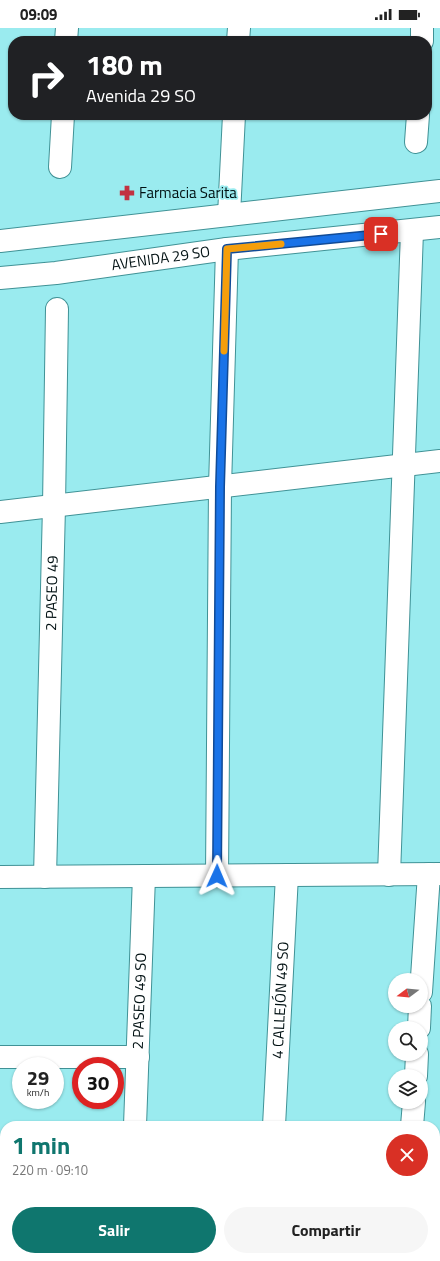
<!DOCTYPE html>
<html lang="es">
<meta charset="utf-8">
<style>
body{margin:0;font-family:"Titillium Web",sans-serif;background:#f6f6f6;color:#222;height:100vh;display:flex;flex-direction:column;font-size:15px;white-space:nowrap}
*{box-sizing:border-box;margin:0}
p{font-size:13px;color:#767676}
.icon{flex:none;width:22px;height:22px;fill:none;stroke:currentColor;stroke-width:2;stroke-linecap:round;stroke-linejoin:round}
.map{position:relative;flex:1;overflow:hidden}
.sheet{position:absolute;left:0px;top:1093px;width:440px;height:140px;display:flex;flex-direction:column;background:#fff;border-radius:16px 16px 0 0;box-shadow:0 1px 3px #0004}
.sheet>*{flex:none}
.guide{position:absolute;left:8px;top:8px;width:424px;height:84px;border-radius:16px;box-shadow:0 1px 3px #0004;background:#202124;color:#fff;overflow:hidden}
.needle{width:26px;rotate:254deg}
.controls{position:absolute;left:388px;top:945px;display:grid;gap:8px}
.controls a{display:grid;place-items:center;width:40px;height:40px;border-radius:50%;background:#fff;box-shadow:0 1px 3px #0004;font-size:20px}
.speed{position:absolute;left:12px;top:1029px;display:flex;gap:8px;font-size:20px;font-weight:700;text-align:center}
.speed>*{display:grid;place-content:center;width:52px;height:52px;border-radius:50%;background:#fff;box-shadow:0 1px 3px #0004;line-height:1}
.speed small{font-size:10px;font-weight:400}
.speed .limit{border:6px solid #d22;background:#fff;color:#111}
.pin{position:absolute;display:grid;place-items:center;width:34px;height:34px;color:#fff;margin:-17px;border-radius:8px;box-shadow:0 2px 6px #0006}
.me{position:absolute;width:44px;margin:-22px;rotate:1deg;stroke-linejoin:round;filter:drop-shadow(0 0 3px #0008)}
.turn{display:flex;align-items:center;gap:14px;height:84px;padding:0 12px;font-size:18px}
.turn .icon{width:52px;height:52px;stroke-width:2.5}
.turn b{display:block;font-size:28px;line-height:34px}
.round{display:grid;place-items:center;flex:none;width:42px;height:42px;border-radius:21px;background:#f6f6f6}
.head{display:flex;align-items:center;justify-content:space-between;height:68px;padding:0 12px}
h1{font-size:24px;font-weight:700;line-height:30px;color:#0f766e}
.button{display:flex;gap:8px;margin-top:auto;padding:8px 12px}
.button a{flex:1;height:46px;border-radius:24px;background:#0f766e;color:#fff;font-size:16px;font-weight:700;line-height:46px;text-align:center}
.button a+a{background:#f6f6f6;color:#222}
.status{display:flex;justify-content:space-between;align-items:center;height:28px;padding:0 20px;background:#fff;direction:ltr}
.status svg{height:11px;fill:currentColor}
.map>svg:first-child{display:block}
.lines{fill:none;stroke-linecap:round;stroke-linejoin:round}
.street-casing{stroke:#409296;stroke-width:24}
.secondary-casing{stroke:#409296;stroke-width:24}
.street{stroke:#fff;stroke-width:22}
.secondary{stroke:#fff;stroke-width:22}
.route-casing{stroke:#114b97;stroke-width:10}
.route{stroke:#1a73e8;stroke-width:7}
.slow{stroke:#f59e0b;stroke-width:7}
.labels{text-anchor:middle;stroke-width:3.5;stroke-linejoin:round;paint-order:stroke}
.poi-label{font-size:15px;fill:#001012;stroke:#9aebef;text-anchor:start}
.street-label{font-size:15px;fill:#001012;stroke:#9aebef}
</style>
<div class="status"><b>09:09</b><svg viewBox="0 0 49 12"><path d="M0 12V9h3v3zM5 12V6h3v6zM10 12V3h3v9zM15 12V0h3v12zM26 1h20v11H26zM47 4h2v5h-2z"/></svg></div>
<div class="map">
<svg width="440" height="1233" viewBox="0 0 440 1233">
<rect width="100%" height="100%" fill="#9aebef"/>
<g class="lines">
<!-- street casing -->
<g class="street-casing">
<g id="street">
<path d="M66,13l1,-13"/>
<path d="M238,13l1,-13"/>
<path d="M422,13v-13"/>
<path d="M416,114l2,-27"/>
<path d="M60,139l3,-52"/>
<path d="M229,187l5,-100"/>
<path d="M0,484l440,-51"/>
<path d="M389,847l23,-644"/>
<path d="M217,848l3,-389 7,-238"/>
<path d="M0,849l440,-3"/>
<path id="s1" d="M45,849l9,-371 3,-197"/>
<path d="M421,964l8,-118"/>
<path d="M419,1000l1,-22"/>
<path d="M0,1029h138"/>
<path d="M416,1048l1,-22"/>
<path id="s2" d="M135,1098l9,-250"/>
<path id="s3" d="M274,1098l13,-251"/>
<path d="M412,1098l2,-24"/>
<path d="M435,1149h5"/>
<path d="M0,1160h5"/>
<path d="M58,1233v-5"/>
<path d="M131,1233v-5"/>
<path d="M270,1233v-5"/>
<path d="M405,1233v-5"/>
</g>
</g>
<!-- secondary casing -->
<g class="secondary-casing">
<g id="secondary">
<path d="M0,213l440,-50"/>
<path id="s4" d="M0,250l56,-5 171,-24 213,-22"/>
</g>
</g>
<!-- street -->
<use href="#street" class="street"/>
<!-- secondary -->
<use href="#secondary" class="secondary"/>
</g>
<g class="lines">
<!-- route casing -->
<g class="route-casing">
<path id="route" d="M217,848l3,-389 7,-238 154,-15"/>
</g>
<!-- route -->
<use href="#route" class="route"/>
<!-- slow -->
<path class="slow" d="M224,323l3,-102 54,-5"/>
</g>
<!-- icons -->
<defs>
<g id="pharmacy-bare" transform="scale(1.2)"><path d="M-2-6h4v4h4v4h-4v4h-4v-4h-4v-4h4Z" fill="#c23240" stroke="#9aebef" stroke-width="2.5" paint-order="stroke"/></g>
</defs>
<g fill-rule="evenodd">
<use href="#pharmacy-bare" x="127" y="165"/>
</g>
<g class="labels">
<!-- poi labels -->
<g class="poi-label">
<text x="139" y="170">Farmacia Sarita</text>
</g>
<!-- street labels -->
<g class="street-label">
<text dy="5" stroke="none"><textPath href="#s4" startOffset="162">AVENIDA 29 SO</textPath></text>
<text dy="5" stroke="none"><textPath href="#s1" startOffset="284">2 PASEO 49</textPath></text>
<text dy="5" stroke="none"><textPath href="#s2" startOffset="125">2 PASEO 49 SO</textPath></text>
<text dy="5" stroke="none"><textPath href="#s3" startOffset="126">4 CALLEJÓN 49 SO</textPath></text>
</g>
</g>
</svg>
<div class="controls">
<a><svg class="needle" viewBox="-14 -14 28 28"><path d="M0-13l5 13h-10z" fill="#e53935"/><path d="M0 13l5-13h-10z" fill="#767676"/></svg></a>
<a><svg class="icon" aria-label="search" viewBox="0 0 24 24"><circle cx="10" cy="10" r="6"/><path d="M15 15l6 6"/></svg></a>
<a><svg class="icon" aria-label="layers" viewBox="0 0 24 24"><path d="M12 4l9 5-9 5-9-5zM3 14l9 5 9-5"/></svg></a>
</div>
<div class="speed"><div>29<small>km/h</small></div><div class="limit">30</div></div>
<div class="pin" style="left:381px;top:206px;background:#d93025"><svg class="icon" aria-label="arrive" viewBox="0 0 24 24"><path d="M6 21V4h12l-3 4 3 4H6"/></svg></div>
<svg class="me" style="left:217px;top:848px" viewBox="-20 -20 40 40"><path d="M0-17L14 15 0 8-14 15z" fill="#1a73e8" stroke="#fff" stroke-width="4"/></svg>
<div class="guide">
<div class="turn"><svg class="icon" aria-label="right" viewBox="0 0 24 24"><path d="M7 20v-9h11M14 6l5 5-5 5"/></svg><div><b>180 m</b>Avenida 29 SO</div></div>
</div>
<section class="sheet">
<div class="head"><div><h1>1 min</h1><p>220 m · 09:10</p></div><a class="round" style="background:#d93025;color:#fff"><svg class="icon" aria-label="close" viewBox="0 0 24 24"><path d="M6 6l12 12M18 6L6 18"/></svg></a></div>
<div class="button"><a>Salir</a><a>Compartir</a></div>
</section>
</div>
